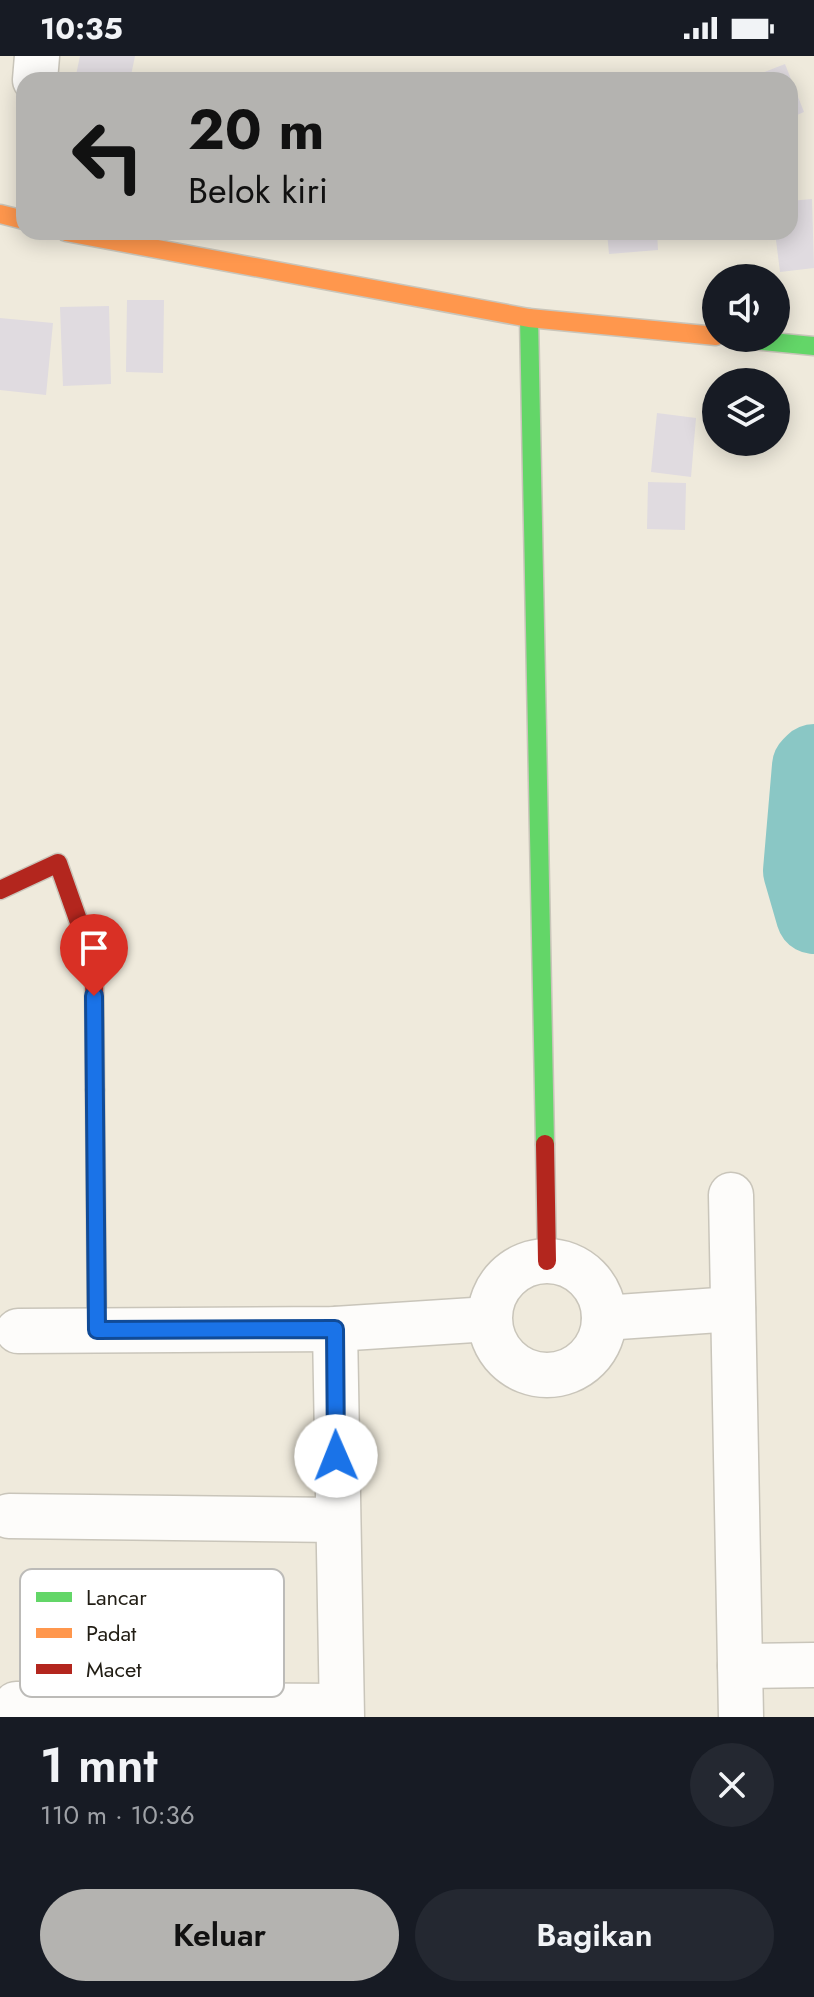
<!DOCTYPE html>
<html lang="id">
<meta charset="utf-8">
<style>
body{margin:0;font-family:Jost,sans-serif;background:#242831;color:#f1f3f6;height:100vh;display:flex;flex-direction:column;font-size:30px;white-space:nowrap}
*{box-sizing:border-box;margin:0}
p{font-size:26px;color:#9ea1a6}
.icon{flex:none;width:44px;height:44px;fill:none;stroke:currentColor;stroke-width:2;stroke-linecap:round;stroke-linejoin:round}
.map{position:relative;height:1661px;overflow:hidden}
.sheet{display:flex;flex-direction:column;background:#171b24;flex:1}
.sheet>*{flex:none}
.hud{position:absolute;left:16px;top:16px;width:782px;height:168px;border-radius:24px;box-shadow:0 4px 20px #0003;background:#b4b3b0;color:#111;overflow:hidden}
.controls{position:absolute;left:702px;top:208px;display:grid;gap:16px}
.controls a{display:grid;place-items:center;width:88px;height:88px;border-radius:50%;background:#171b24;box-shadow:0 4px 20px #0003;font-size:40px}
.pin{position:absolute;display:grid;place-items:center;width:68px;height:68px;color:#fff;margin:-82px -34px;border-radius:50% 50% 50% 0;rotate:-45deg;box-shadow:0 0 8px #0007}
.pin .icon{rotate:45deg}
.me{position:absolute;width:88px;margin:-44px;rotate:359deg;stroke-linejoin:round;filter:drop-shadow(0 0 6px #0008)}
.turn{display:flex;align-items:center;gap:28px;height:168px;padding:0 40px;font-size:36px}
.turn .icon{width:104px;height:104px;stroke-width:2.5}
.turn b{display:block;font-size:56px;line-height:68px}
.round{display:grid;place-items:center;flex:none;width:84px;height:84px;border-radius:42px;background:#242831}
.head{display:flex;align-items:center;justify-content:space-between;height:136px;padding:0 40px}
h1{font-size:48px;font-weight:600;line-height:60px}
.cta{display:flex;gap:16px;margin-top:auto;padding:16px 40px}
.cta a{flex:1;height:92px;border-radius:48px;background:#b4b3b0;color:#111;font-size:32px;font-weight:600;line-height:92px;text-align:center}
.cta a+a{background:#242831;color:#f1f3f6}
.status{display:flex;justify-content:space-between;align-items:center;height:56px;padding:0 40px;background:#171b24;direction:ltr}
.status svg{height:22px;fill:currentColor}
.map>svg:first-child{display:block}
.lines{fill:none;stroke-linecap:round;stroke-linejoin:round}
.river{stroke:#8ac7c5;stroke-width:76}
.building{fill:#e0dbe0}
.street-casing{stroke:#c9c5ba;stroke-width:47}
.fast-casing{stroke:#c9c5ba;stroke-width:21}
.slow-casing{stroke:#c9c5ba;stroke-width:21}
.jam-casing{stroke:#c9c5ba;stroke-width:21}
.street{stroke:#fdfcfa;stroke-width:44}
.fast{stroke:#63d668;stroke-width:18}
.slow{stroke:#ff974d;stroke-width:18}
.jam{stroke:#b3261e;stroke-width:18}
.route-casing{stroke:#114b97;stroke-width:20}
.route{stroke:#1a73e8;stroke-width:14}
.key{fill:#fff;stroke:#bcbbb8;stroke-width:2}
.key-label{font-size:22px;fill:#211d14}
</style>
<div class="status"><b>10:35</b><svg viewBox="0 0 49 12"><path d="M0 12V9h3v3zM5 12V6h3v6zM10 12V3h3v9zM15 12V0h3v12zM26 1h20v11H26zM47 4h2v5h-2z"/></svg></div>
<div class="map">
<svg width="814" height="1661" viewBox="0 0 814 1661">
<rect width="100%" height="100%" fill="#efeadc"/>
<g class="lines">
<!-- river -->
<path class="river" d="M814,706l-4,4 -9,105 13,45"/>
</g>
<!-- building -->
<g class="building">
<path d="M80,0h55l-5,24h-55z"/>
<path d="M785,8l19,48 -14,6v-38h-46z"/>
<path d="M812,143l2,69 -34,4 -5,-40h15v-31z"/>
<path d="M607,176h50l1,18 -49,4z"/>
<path d="M127,244h37l-1,73 -37,-1z"/>
<path d="M109,250l2,78 -48,2 -3,-79z"/>
<path d="M0,262l53,5 -7,72 -46,-5z"/>
<path d="M657,357l39,5 -5,59 -40,-5z"/>
<path d="M648,426l38,1 -1,47 -38,-1z"/>
</g>
<g class="lines">
<!-- street casing -->
<g class="street-casing">
<g id="street">
<path d="M35,24l2,-24"/>
<path d="M731,1139l10,522"/>
<circle cx="547" cy="1262" r="57"/>
<path d="M604,1262l129,-9"/>
<path d="M335,1273l7,388"/>
<path d="M18,1275l317,-2 154,-10"/>
<path d="M9,1460l328,4"/>
<path d="M740,1610l74,-1"/>
<path d="M16,1648l325,2"/>
</g>
</g>
<!-- fast casing -->
<g class="fast-casing">
<g id="fast">
<path d="M529,262l16,826"/>
<path d="M732,282l82,8"/>
<path d="M95,1034l2,240"/>
</g>
</g>
<!-- slow casing -->
<g class="slow-casing">
<g id="slow">
<path d="M0,158l24,6"/>
<path d="M66,176l463,86 187,18"/>
</g>
</g>
<!-- jam casing -->
<g class="jam-casing">
<g id="jam">
<path d="M0,834l58,-27 36,102 1,125"/>
<path d="M545,1088l2,117"/>
</g>
</g>
<!-- street -->
<use href="#street" class="street"/>
<!-- fast -->
<use href="#fast" class="fast"/>
<!-- slow -->
<use href="#slow" class="slow"/>
<!-- jam -->
<use href="#jam" class="jam"/>
</g>
<g class="lines">
<!-- route casing -->
<g class="route-casing">
<path id="route" d="M94,940l3,334 238,-1 1,127"/>
</g>
<!-- route -->
<use href="#route" class="route"/>
</g>
<!-- legend -->
<rect x="20" y="1513" width="264" height="128" rx="12" class="key"/>
<rect x="36" y="1536" width="36" height="10" fill="#63d668"/>
<rect x="36" y="1572" width="36" height="10" fill="#ff974d"/>
<rect x="36" y="1608" width="36" height="10" fill="#b3261e"/>
<g class="key-label">
<text x="86" y="1549">Lancar</text>
<text x="86" y="1585">Padat</text>
<text x="86" y="1621">Macet</text>
</g>
</svg>
<div class="controls">
<a><svg class="icon" aria-label="sound" viewBox="0 0 24 24"><path d="M4 9h4l5-4v14l-5-4H4zM17 9q2 3 0 6"/></svg></a>
<a><svg class="icon" aria-label="layers" viewBox="0 0 24 24"><path d="M12 4l9 5-9 5-9-5zM3 14l9 5 9-5"/></svg></a>
</div>
<div class="pin" style="left:94px;top:940px;background:#d93025"><svg class="icon" aria-label="arrive" viewBox="0 0 24 24"><path d="M6 21V4h12l-3 4 3 4H6"/></svg></div>
<svg class="me" style="left:336px;top:1400px" viewBox="-20 -20 40 40"><circle r="19" fill="#fff"/><path d="M0-13L10 11 0 6-10 11z" fill="#1a73e8"/></svg>
<div class="hud">
<div class="turn"><svg class="icon" aria-label="left" viewBox="0 0 24 24"><path d="M17 20v-9H6M10 6l-5 5 5 5"/></svg><div><b>20 m</b>Belok kiri</div></div>
</div>
</div>
<section class="sheet">
<div class="head"><div><h1>1 mnt</h1><p>110 m · 10:36</p></div><a class="round"><svg class="icon" aria-label="close" viewBox="0 0 24 24"><path d="M6 6l12 12M18 6L6 18"/></svg></a></div>
<div class="cta"><a>Keluar</a><a>Bagikan</a></div>
</section>
